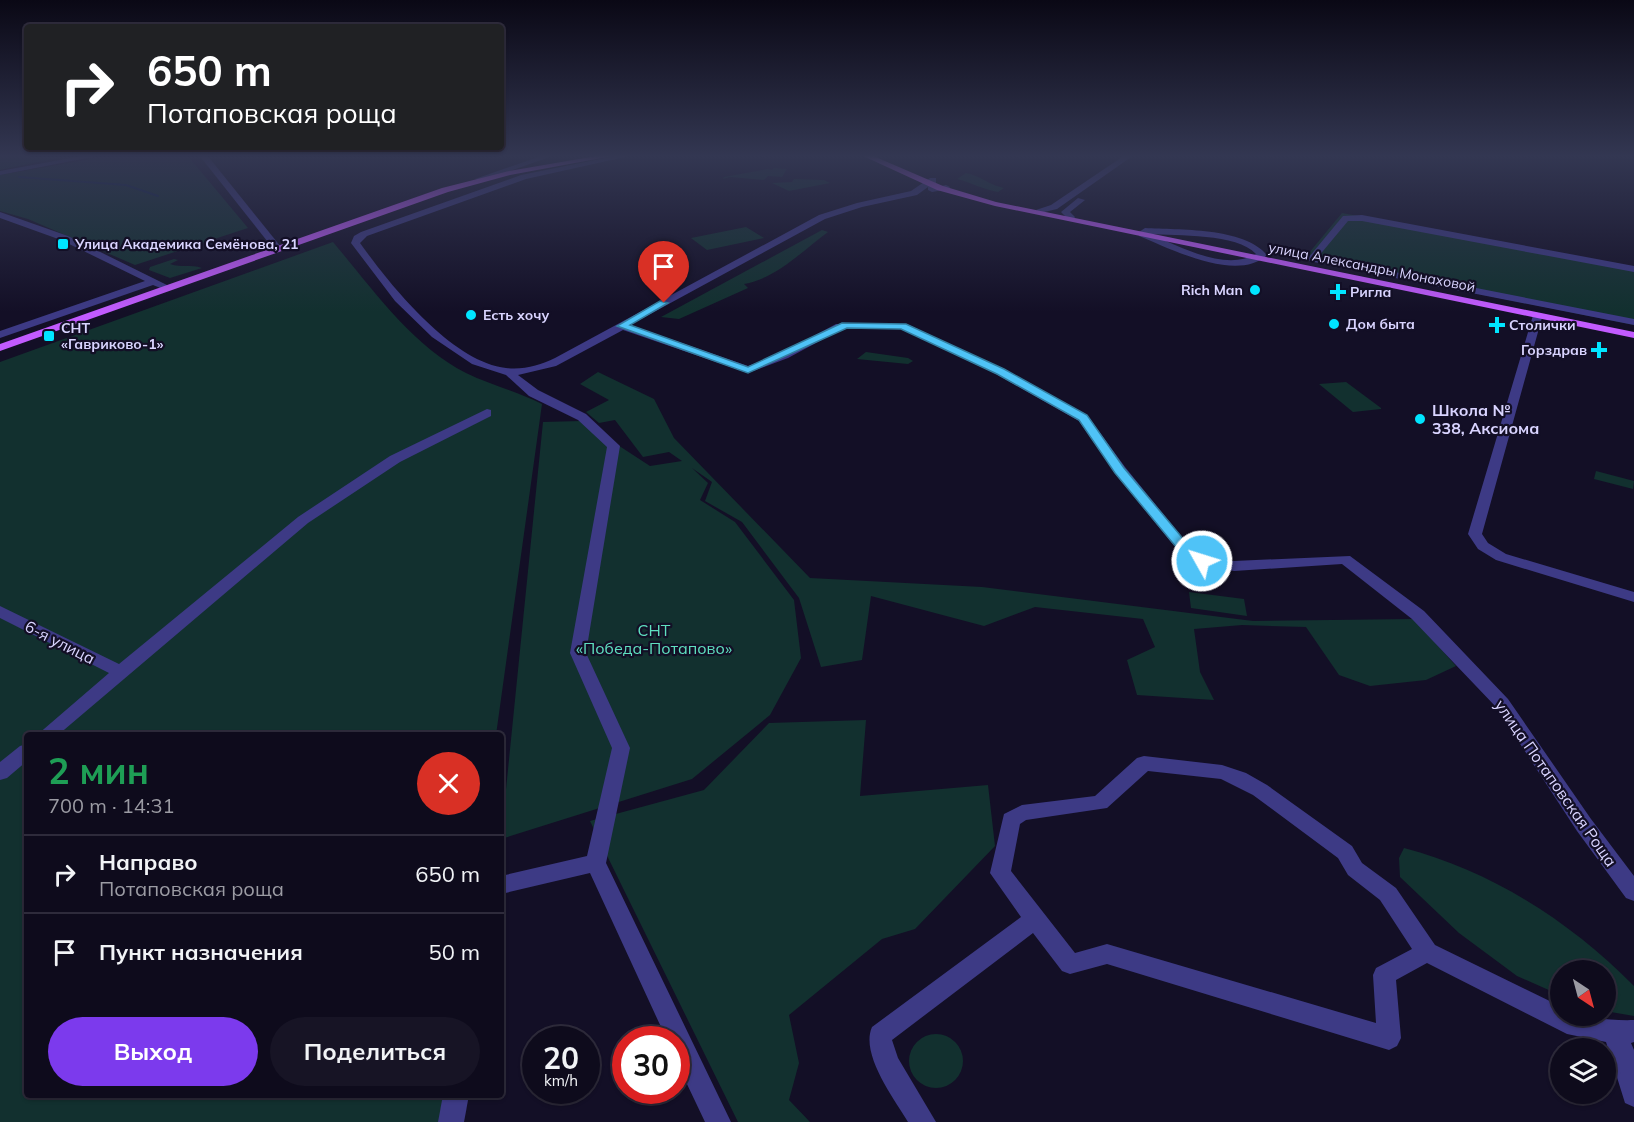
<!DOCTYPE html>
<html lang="ru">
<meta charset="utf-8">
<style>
body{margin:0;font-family:Mulish,sans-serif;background:#171425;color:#f1f3f6;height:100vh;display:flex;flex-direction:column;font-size:22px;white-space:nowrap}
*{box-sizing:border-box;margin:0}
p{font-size:20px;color:#9b9ba3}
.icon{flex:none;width:33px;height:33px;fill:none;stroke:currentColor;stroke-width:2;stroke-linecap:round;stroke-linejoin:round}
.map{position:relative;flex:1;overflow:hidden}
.panel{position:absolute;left:24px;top:732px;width:480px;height:366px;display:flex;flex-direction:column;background:#0e0b1c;border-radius:6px;box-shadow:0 2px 4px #0004,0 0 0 2px #2e2b3b}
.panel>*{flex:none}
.hud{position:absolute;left:24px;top:24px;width:480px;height:126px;border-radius:6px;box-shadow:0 2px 4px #0004,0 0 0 2px #2e2b3b;background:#202124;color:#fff;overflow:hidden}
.needle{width:39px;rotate:144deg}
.tools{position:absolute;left:1550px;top:960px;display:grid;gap:12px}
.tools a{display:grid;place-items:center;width:66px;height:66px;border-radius:50%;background:#0e0b1c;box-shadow:0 2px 4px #0004,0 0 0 2px #2e2b3b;font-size:30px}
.speed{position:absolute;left:522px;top:1026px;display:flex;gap:12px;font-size:30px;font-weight:700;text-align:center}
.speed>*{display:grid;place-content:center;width:78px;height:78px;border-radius:50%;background:#0e0b1c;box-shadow:0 2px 4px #0004,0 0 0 2px #2e2b3b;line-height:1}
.speed small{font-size:15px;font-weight:400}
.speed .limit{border:9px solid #d22;background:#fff;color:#111}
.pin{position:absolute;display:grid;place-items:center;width:51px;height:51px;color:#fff;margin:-62px -26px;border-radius:50% 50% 50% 0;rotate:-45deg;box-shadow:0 0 6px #0007}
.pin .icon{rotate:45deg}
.me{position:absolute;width:66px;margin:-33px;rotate:309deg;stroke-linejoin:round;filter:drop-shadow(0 0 4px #0008)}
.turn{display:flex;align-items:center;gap:21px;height:126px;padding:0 24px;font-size:27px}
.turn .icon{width:78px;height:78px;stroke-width:2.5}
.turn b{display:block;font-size:42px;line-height:51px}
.round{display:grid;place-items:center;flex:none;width:63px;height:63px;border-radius:32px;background:#171425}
.overview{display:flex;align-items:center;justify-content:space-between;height:102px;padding:0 24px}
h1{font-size:36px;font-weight:700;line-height:45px;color:#1e9e55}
.primary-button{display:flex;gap:12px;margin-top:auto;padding:12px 24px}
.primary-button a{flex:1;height:69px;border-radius:36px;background:#7c3aed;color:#fff;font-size:24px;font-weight:700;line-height:69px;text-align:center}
.primary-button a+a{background:#171425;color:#f1f3f6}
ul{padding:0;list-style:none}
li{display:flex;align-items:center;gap:18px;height:78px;padding:0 24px;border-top:2px solid #2e2b3b}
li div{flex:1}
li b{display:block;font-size:22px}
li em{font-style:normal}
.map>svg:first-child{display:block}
.green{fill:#12302f}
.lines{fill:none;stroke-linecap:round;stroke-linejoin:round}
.stream{stroke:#0c2248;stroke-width:2}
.minor{fill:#3d3a85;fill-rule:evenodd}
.major{fill:#c25bff;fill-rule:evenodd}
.route{fill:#4fc3f7;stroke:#337fa1;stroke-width:1.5}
.poi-dot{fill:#00e5ff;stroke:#130f26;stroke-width:2}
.labels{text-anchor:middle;stroke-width:4.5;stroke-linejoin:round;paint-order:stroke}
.far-poi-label{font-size:14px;font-weight:bold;fill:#d9d4ff;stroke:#130f26;text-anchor:start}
.far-street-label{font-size:14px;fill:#d9d4ff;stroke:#130f26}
.poi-label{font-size:16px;font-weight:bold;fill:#d9d4ff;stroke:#130f26;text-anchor:start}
.park-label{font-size:16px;fill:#5fe0c0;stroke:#130f26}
.street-label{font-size:16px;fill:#d9d4ff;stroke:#130f26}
</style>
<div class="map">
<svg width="1634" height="1122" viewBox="0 0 1634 1122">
<rect width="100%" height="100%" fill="#130f26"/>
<!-- green -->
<g class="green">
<path d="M0,155l62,2 -62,13z"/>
<path d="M114,155h73l61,73 -113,37 -107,-46 -28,-8v-36z"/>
<path d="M774,168l13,1 -5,8 -14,-1 -4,4 -34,-3 -7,2 1,-2 44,-8 4,1z"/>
<path d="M966,173c16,3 22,12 38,15l-6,4c-16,-3 -26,-9 -41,-13z"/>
<path d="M794,179l30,1 6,3 -41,8 -17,-8 20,-1z"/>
<path d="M1342,213l292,54v58l-330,-66z"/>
<path d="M746,227l18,11 -57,12 -16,-12z"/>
<path d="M822,230l6,2c-26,19 -51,46 -84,52l4,4 -69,31 -18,-2z"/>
<path d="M333,242c39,46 78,103 133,131 25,12 52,19 76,31l-46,331h-469v360h419l-4,27h-442v-760z"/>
<path d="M174,259l4,1 -8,4c12,4 20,0 32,4l-32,10 -21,-8 1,-3z"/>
<path d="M866,352l42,6 5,3 -5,3 -51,-5z"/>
<path d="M598,372l56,27 20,39 136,140 172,9 271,34 161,-2 42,47 -30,14 -56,6 -31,-11 -33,-48 -64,-2 -48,4 6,43 14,28 -77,-5 -10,-35 28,-13 -12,-28 -108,-12 -51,19 -113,-30 -9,64 -41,7 -22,-69 -57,-76 -37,-21 7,-19 -20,-14 16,15 -8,17 35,22 59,78 7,58 -31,57 -78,64 -191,60 42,-417 38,-1 69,45 32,-5 -13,-9 -26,5 -28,-37 -16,3 -13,-11 23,-12 -29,-16z"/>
<path d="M1346,382l35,26v1l-28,3 -34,-28z"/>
<path d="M1596,471l38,10 -1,8 -39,-10z"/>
<path d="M1189,592l55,7 3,17 -56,-8z"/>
<path d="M866,720l-6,76 128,-11 7,61 -80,83 -33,10 -93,76 10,48 -10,37 21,22h-72l-148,-301 114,-31 65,-67z"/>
<path d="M1404,848c88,23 167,74 230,138v30l-29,-5v-41h-45v25l-43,-19 -58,-43 -59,-56 -1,-19z"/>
<circle cx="936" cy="1061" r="27"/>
</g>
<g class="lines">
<!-- stream -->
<path class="stream" d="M19,177l107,8 32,11"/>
<!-- minor -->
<g class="minor">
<path d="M87,155h15l-102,20v-4z"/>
<path d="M199,155h8l74,92v4h-6z"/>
<path d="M544,155h11l-73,26 -7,-2z"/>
<path d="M620,155h14l-108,24 -159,57 -7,7c30,42 92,119 146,125 18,2 34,-3 49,-10l264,-143 38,-12 54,-12 19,-13h6v9l10,-2 4,2 -1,2 -17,3 -4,-2v-3l-11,8 -55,12 -37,12 -195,106 118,41 32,-12 56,-30h71l97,46 83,45 38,52 65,80 16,10 28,4 116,-5 74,55 84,88 83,120 43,57v25l-8,-3 -49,-67 -81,-124 -84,-88 -70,-55 -108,7 -37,-7 -17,-11 -65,-80 -36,-52 -83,-47 -95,-45h-59l-54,29 -40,15 -125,-43 -67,36 -38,9 20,15 48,24 34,32 -34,207 44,95 -24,115 125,259h-26l-29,-61v-21h-9l-77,-167 -89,21v-18l86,-20 25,-108 -42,-95 37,-206 -29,-27 -49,-24 -23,-21 -34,-11 -40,-27 -37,-36 -44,-58 3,-7 7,-4 160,-57z"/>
<path d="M1125,155h9l-77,54 -17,4 -4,-3 15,-5z"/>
<path d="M1078,198l7,2 -15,12 5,5 -1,2h-6l-7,-7z"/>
<path d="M0,212l68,24 105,52 -5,3 -15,-6 -153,53v-7l145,-50 -84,-41 -61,-22z"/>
<path d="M1362,215l272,51v6l-272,-51h-14l-30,36 316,62v6l-325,-64v-4l34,-41z"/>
<path d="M1145,228c33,2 99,-1 122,27 -30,28 -96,-6 -128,-19v-4zM1150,234c27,2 87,-1 106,20 -31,18 -77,-8 -106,-20z"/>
<path d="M1534,312l9,2 -61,220 6,9 18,11 128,38v10l-138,-42 -18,-11 -10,-15z"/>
<path d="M487,409l4,1v6l-91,46 -92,61 -250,212h-21l72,-62 -109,-55v-12l119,58 179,-147 92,-61z"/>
<path d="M27,744v17l-20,17 -7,2v-18l20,-16z"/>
<path d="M1144,756l78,9 24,8 21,12 85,61 10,17 34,25 39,57 125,61v10c25,0 49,5 74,4v22l-3,1 3,7v57l-9,-4 -19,-61 -39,-8 -140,-71 -31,17 5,58 -4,8 -8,4 -282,-86 -37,10 -8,-3 -29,-38 -141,107 6,18 38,64h-28c-14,-23 -48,-68 -36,-95l149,-110 -31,-44 14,-59 18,-9 73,-9 42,-38zM1148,771l73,8 32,16 85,63 10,17 32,25 32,49 -36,19 -3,7 3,48 -269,-79 -32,9 -64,-82 9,-47 6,-4 81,-12z"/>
<path d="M443,1095h26l-5,27h-26z"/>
</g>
<!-- major -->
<g class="major">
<path d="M602,155h16l-108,20 -62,17 -448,159v-7l442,-156 67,-17z"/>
<path d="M861,155h10l72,31 53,16 638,130v6l-639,-132 -58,-16z"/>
</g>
</g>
<!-- sky -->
<linearGradient id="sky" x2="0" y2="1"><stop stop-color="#0a0815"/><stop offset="0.5" stop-color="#333752"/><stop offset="1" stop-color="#333752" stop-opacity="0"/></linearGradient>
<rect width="1634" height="312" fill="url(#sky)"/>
<!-- route -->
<path class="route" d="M660,301l8,2 -38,22 118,42 94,-44 64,1 98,45 83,46 37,53 66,79 19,14 -2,3h-9l-17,-11 -66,-80 -36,-53 -82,-46 -96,-45 -54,-1 -99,45 -131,-47z"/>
<!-- markers -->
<g class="poi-dot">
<rect x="57" y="238" width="12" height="12" rx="3"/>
<circle cx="1255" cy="290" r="6"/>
<path d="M1335 283h6v6h6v6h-6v6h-6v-6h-6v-6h6z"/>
<circle cx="471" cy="315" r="6"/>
<circle cx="1334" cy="324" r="6"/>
<path d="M1494 316h6v6h6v6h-6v6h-6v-6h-6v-6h6z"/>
<rect x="43" y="330" width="12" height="12" rx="3"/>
<path d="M1596 341h6v6h6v6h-6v6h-6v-6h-6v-6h6z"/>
<circle cx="1420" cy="419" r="6"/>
</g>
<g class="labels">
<!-- far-poi labels -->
<g class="far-poi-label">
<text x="75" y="249">Улица Академика Семёнова, 21</text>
<text x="1243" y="295" text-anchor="end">Rich Man</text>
<text x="1350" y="297">Ригла</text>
<text x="483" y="320">Есть хочу</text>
<text x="1346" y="329">Дом быта</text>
<text x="1509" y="330">Столички</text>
<text x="61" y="333">СНТ<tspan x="61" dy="16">«Гавриково-1»</tspan></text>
<text x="1587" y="355" text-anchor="end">Горздрав</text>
</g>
<!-- far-street labels -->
<g class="far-street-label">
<text transform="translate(1372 267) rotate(11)" y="5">улица Александры Монаховой</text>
</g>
<!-- poi labels -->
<g class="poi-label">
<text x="1432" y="416">Школа №<tspan x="1432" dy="18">338, Аксиома</tspan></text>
</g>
<!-- park labels -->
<g class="park-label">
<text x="654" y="636">СНТ<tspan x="654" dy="18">«Победа-Потапово»</tspan></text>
</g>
<!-- street labels -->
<g class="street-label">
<text transform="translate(60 642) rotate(27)" y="6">6-я улица</text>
<text transform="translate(1556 783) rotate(55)" y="6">улица Потаповская Роща</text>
</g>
</g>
</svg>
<div class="tools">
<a><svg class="needle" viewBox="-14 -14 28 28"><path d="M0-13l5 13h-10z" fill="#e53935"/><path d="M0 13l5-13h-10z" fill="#9b9ba3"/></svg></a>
<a><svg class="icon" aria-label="layers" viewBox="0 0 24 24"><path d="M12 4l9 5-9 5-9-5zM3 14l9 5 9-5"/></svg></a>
</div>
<div class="speed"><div>20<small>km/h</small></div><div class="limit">30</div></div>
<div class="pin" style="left:664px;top:303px;background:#d93025"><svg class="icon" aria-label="arrive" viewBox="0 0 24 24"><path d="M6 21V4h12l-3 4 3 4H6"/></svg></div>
<svg class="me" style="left:1202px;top:561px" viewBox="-20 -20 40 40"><circle r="17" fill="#4fc3f7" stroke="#fff" stroke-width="3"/><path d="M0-11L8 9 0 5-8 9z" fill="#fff"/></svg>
<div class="hud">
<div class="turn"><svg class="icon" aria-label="right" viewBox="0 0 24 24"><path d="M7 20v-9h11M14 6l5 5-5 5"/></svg><div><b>650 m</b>Потаповская роща</div></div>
</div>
<section class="panel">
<div class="overview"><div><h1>2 мин</h1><p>700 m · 14:31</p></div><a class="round" style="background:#d93025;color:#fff"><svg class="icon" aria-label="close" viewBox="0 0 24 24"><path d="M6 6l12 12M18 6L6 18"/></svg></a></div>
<ul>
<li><svg class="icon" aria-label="right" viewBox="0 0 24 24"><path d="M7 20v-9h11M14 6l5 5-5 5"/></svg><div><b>Направо</b><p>Потаповская роща</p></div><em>650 m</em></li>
<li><svg class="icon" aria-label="arrive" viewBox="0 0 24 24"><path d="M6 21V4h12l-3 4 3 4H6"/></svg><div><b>Пункт назначения</b></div><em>50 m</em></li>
</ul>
<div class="primary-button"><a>Выход</a><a>Поделиться</a></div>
</section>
</div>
